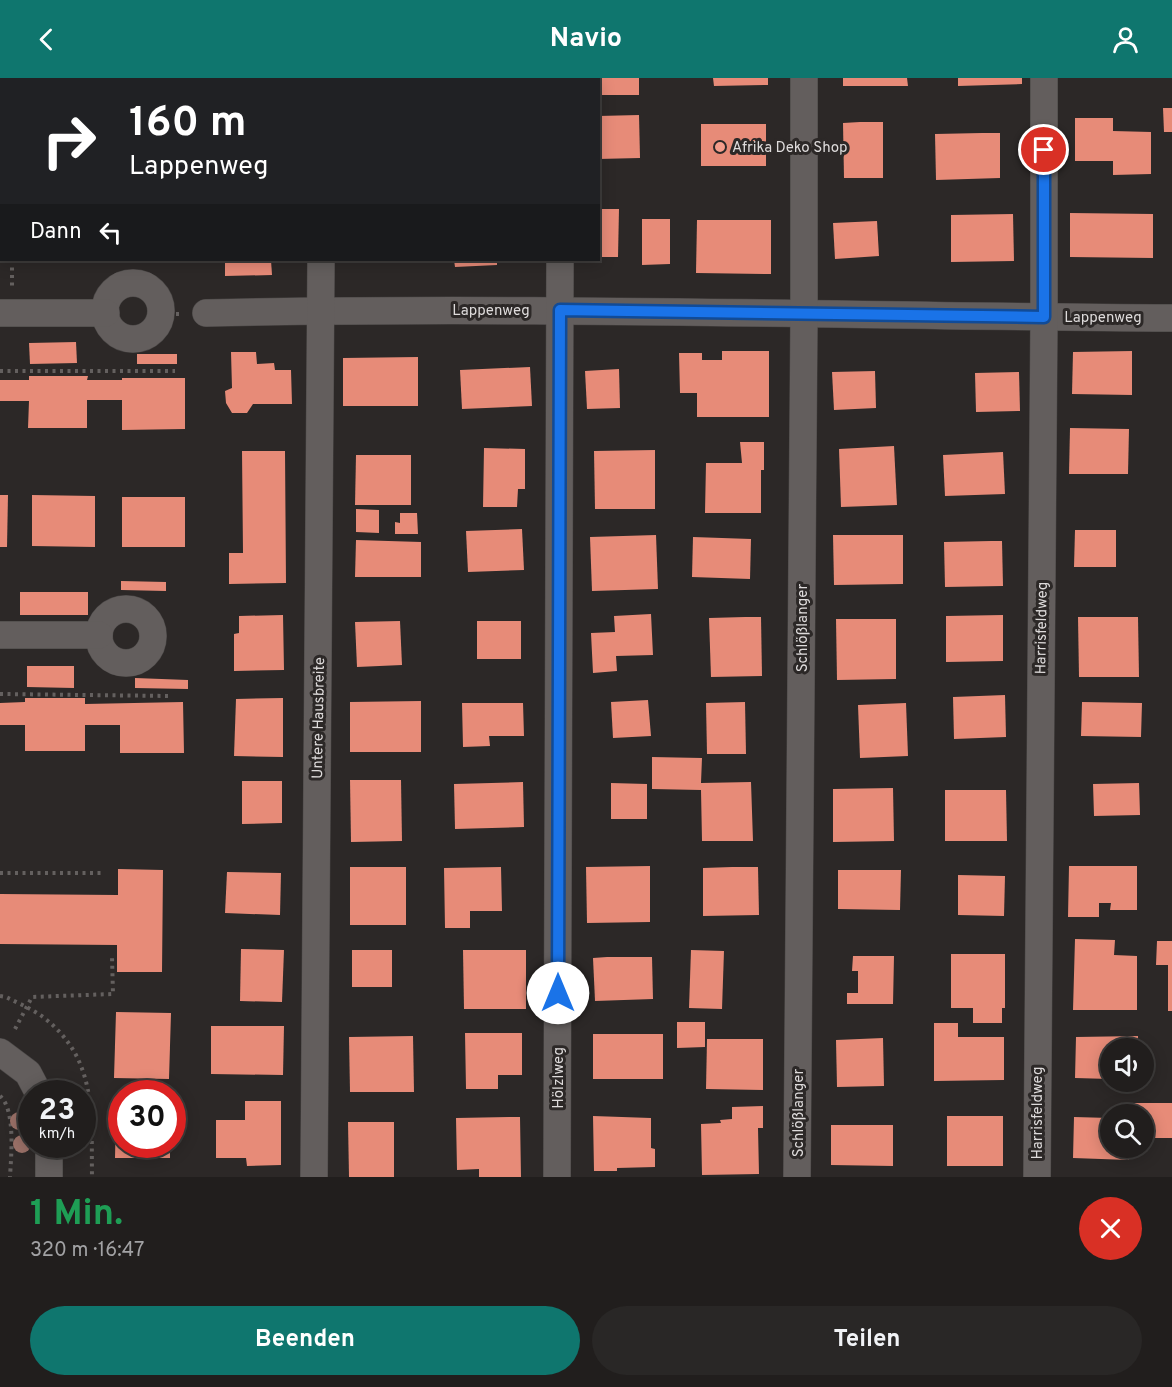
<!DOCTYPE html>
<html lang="de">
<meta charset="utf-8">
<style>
body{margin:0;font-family:Overpass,sans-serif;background:#292726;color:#f1f3f6;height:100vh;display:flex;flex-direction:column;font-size:22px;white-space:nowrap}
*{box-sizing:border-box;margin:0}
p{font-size:20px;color:#a2a2a4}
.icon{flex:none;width:33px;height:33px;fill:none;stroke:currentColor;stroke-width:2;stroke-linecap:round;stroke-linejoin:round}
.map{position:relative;height:1099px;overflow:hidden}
.panel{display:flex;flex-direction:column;background:#211e1d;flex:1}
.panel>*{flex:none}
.guide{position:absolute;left:0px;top:0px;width:600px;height:183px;box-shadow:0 3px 15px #0003,0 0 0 2px #3e3c3b;background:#202124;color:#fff;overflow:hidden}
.controls{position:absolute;left:1100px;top:960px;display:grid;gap:12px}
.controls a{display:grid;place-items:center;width:54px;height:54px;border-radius:50%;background:#211e1d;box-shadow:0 3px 15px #0003,0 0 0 2px #3e3c3b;font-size:30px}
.speed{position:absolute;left:18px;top:1002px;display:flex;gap:12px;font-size:30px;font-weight:700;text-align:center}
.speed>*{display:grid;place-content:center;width:78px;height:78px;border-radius:50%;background:#211e1d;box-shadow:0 3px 15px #0003,0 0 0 2px #3e3c3b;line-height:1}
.speed small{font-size:15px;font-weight:400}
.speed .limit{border:9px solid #d22;background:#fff;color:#111}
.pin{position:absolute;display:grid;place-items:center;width:51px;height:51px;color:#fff;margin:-26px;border:3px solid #fff;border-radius:50%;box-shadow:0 2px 6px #0007}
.me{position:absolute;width:66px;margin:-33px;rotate:0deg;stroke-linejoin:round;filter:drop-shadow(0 0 4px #0008)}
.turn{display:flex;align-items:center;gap:21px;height:126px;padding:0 30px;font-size:27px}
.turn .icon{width:78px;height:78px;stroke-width:2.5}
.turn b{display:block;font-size:42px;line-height:51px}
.then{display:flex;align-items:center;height:57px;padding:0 30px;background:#0003;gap:12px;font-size:22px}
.round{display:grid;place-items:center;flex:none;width:63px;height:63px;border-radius:32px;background:#292726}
.headline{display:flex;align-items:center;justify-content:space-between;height:102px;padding:0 30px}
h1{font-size:36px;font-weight:700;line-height:45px;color:#1e9e55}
.action{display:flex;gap:12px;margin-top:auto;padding:12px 30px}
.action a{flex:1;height:69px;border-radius:36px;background:#0f766e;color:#fff;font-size:24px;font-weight:700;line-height:69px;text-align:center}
.action a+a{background:#292726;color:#f1f3f6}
header{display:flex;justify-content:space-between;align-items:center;height:78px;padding:0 30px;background:#0f766e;color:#fff;font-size:27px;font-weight:700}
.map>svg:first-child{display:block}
.building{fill:#e78b78}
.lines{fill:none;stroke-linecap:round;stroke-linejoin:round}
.minor-casing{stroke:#494645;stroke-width:28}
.path{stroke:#64605f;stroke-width:4;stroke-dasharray:3 4.5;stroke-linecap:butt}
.minor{stroke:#635e5d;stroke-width:27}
.tree{fill:#9b7168}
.route-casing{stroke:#114b97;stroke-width:15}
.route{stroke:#1a73e8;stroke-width:10}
.poi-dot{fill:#f49d8b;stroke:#2c2827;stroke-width:2}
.labels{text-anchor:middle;stroke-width:6;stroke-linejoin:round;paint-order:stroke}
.poi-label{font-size:15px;fill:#dedbdb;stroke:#2c2827;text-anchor:start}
.street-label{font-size:15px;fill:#dedbdb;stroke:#2c2827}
</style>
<header><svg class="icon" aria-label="back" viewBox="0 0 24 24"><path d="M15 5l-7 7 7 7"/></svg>Navio<svg class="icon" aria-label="person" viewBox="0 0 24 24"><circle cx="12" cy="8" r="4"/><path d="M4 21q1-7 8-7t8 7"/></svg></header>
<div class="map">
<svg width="1172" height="1099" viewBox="0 0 1172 1099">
<rect width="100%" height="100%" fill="#2c2827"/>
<!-- building -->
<g class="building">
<rect x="598" y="0" width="41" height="17"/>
<path d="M713,0h55v7l-54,1z"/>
<path d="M843,0h64l1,8h-65z"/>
<path d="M958,0h64v6l-64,2z"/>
<path d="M1163,30h9v24h-8z"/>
<path d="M639,37l1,43 -42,1v-43z"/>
<path d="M1075,40h38v13l38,1v42l-38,1v-14h-38z"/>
<path d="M860,44h23v56h-39l-1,-55z"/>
<rect x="701" y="46" width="65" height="42"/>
<path d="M982,55h18v45l-64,2 -1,-46z"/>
<path d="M598,131h21l-1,48h-20z"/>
<path d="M1070,135l83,1v44l-83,-1z"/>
<path d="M1013,136l1,47 -63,1v-47z"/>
<path d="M642,141h28v45l-28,1z"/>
<path d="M697,142h74v54l-75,-1z"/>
<path d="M877,143l2,35 -44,3 -2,-36z"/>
<path d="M225,182h46l1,15 -47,1z"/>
<path d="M454,182h50v1l-7,1v3l-42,2z"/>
<path d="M76,264l1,21 -47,1 -1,-21z"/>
<path d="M722,273h47v66h-72v-24h-17l-1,-40h23v7h20z"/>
<path d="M1132,273v44l-60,-1 1,-42z"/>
<path d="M231,274h25l1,12 17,-1 1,7h16l1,34h-39l-6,9h-15l-6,-10 -1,-12 7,-3z"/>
<rect x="137" y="276" width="40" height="10"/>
<path d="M418,279v49h-75v-48z"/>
<path d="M530,289l2,39 -70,3 -2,-39z"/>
<path d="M619,291l1,39 -33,1 -2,-38z"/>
<path d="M875,293l1,37 -42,2 -2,-38z"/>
<path d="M1019,294l1,39 -44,1 -1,-39z"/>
<path d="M29,298h59l-1,4h35v-2h63v51l-63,1v-30h-35v28h-59l1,-27h-29v-21h29z"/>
<path d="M1070,350l59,1 -1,45h-59z"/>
<path d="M740,364h24v28h-3v43h-56l1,-50h36z"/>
<path d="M894,368l3,59 -56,2 -2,-58z"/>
<path d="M484,370l41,1v40h-7l-1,18h-34z"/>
<path d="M655,372v59h-60l-1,-58z"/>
<path d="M242,373h43l1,132 -57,1v-31h14z"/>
<path d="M1003,374l2,42 -60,2 -2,-41z"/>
<path d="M356,377h55v50h-56z"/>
<path d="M0,417h8l-1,52h-7z"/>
<path d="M32,417l63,1v51l-63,-1z"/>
<rect x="122" y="419" width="63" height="50"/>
<path d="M356,431l23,1v23l-23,-1z"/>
<path d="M400,435h17l1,21h-23v-12l5,1z"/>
<path d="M522,451l2,41 -56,2 -2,-41z"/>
<path d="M1075,452h41v37h-42z"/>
<path d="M656,457l2,54 -66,2 -2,-54z"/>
<path d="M833,457h70v49l-69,1z"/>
<path d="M693,459l58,2 -1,40 -58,-2z"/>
<path d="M356,462l65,2v35h-66z"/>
<path d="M991,463h11l1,45 -58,1 -1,-45z"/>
<path d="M121,503l45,1v9l-45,-1z"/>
<rect x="20" y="514" width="68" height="23"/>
<path d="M651,536l2,41 -37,1 1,15 -24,2 -2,-40 24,-1 -1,-16z"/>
<path d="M283,537l1,55 -50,1v-37l5,-1v-17z"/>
<path d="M1003,537v46l-57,1v-46z"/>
<path d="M745,539h16l1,59 -51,1 -2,-59z"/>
<path d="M1078,539h60l1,60h-60z"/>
<path d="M836,541h60v60l-59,1z"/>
<path d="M400,543l2,44 -45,2 -2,-45z"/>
<rect x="477" y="543" width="44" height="38"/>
<path d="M27,588h47v22l-47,-1z"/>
<path d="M135,600l53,2v9l-53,-1z"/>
<path d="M1005,617l1,42 -52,2 -1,-42z"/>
<path d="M25,620h60v6l98,-2 1,51h-64v-28h-35v26h-60v-26h-25v-22l25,-1z"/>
<path d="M283,620v59l-49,-1 2,-57z"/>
<path d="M648,622l3,36 -38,2 -2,-36z"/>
<path d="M421,623v51h-71v-50z"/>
<path d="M745,624l1,52h-39l-1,-51z"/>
<path d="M1082,624l60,1 -1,34 -60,-1z"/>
<path d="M462,625h61l1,33h-35l1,10 -27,1z"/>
<path d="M906,625l2,53 -48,2 -2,-53z"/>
<path d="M652,679l50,1 -1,25 50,-1 2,59h-51l-1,-51 -49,-1z"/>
<path d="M350,702h51l1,61 -51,1z"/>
<path d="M242,703h40v42l-40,1z"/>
<path d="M523,704l1,45 -69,2 -1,-45z"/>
<path d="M611,705l36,1v35h-36z"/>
<path d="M1139,705l1,32 -46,1 -1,-32z"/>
<path d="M893,710l1,53 -61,1v-53z"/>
<path d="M945,712h61l1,51h-62z"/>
<path d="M650,788v56l-63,1 -1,-56z"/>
<path d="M1069,788h68v44h-27l1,-7h-12v14h-31z"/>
<rect x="350" y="789" width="56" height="58"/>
<path d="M501,789l1,44h-32v17h-25l-1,-60z"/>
<path d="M732,789h26l1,48 -56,1v-48z"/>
<path d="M118,791l45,1 -1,102h-45v-27l-117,-1v-50l118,1z"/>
<path d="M838,792h63l-1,40 -62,-1z"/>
<path d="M227,794l54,1 -1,42 -55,-2z"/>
<path d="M958,797l47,1 -1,40 -46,-1z"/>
<path d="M1075,861l40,1 -1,15 23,1v54h-64z"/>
<path d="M1157,863h15v70h-4v-46h-12z"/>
<path d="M241,871l43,1 -2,52 -42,-1z"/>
<rect x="352" y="872" width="40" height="37"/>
<path d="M463,872h63v59h-62z"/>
<path d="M691,872l33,1 -2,58 -33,-1z"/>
<path d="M951,876h54v54h-3v15h-29v-15h-22z"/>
<path d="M853,878h41l-1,48h-46v-11h11v-22h-6z"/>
<path d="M607,879h45l1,42 -58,2 -2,-43z"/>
<path d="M116,934l55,1 -2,66 -55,-1z"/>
<path d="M677,944h28v25l-28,1z"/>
<path d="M934,945h24v14h46v43l-70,1z"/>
<path d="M211,948h73l-1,49 -72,-1z"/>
<path d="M465,955h57v42h-24v14h-32z"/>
<rect x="593" y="956" width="70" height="45"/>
<path d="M413,958l1,56h-64l-1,-55z"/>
<path d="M1138,958v12h-28v31l-35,-1 1,-41z"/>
<path d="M883,960l1,48 -47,1 -1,-47z"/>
<path d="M707,961h56v51l-57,-1z"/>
<path d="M245,1023h36v64l-34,1 -1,-8h-30v-38h29z"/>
<path d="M1132,1025h40v35h-29v-24h-11z"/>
<path d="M763,1028v22h-5l1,46 -57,1 -1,-51 20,-1 -1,-3 12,-1v-12z"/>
<path d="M116,1033h6v33h48v14h-55z"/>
<path d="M593,1038l58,2v30l4,1v18l-38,1v3h-23z"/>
<rect x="947" y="1038" width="56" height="50"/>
<path d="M509,1039h11l1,60h-42v-8l-22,1 -1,-52z"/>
<path d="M1074,1039l36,1v30h19v12l-56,-2z"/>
<path d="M348,1044h46v55h-45z"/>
<path d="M831,1047h62v41l-62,-1z"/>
</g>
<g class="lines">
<!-- minor casing -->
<g class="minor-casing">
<g id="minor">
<path d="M319,0v2"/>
<path d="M560,2v-2"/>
<circle cx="133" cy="233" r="28"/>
<path d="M0,235h106"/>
<path d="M206,235c322,-7 644,3 966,5"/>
<circle cx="126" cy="558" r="27"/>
<path d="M0,557h99"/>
<path d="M0,974l28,21 11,21"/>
<path d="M49,1099v-33"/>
<path d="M314,1099l7,-917"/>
<path d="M557,1099l3,-917"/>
<path d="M797,1099l7,-862v-237"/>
<path d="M1037,1099l7,-860v-239"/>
</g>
</g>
<!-- path -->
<g class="path">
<path d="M9,0v2"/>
<path d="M69,2v-2"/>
<path d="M0,80h2"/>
<path d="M12,182v26"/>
<path d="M161,236h20"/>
<path d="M0,293h175"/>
<path d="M0,616l171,2"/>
<path d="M0,795h104"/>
<path d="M0,918l6,1c12,6 26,12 37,20 55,42 48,98 49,160"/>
<path d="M15,951l17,-32 81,-3 -1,-37"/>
<path d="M0,1018c16,14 11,61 10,81"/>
</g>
<!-- minor -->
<use href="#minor" class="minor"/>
</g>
<!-- trees -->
<g class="tree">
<circle cx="19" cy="1043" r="9"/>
<circle cx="22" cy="1066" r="9"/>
</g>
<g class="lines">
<!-- route casing -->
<g class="route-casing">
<path id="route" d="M558,915l2,-683 484,7v-167"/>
</g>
<!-- route -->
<use href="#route" class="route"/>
</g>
<!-- markers -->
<circle class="poi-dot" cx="720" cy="69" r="6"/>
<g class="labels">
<!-- poi labels -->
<g class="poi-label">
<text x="732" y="74">Afrika Deko Shop</text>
</g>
<!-- street labels -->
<g class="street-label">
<text x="491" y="237">Lappenweg</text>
<text x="1103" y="244">Lappenweg</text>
<text transform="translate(802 550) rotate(-90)" y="5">Schlößlanger</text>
<text transform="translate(1041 550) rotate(-89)" y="5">Harrisfeldweg</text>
<text transform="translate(318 640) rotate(-89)" y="5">Untere Hausbreite</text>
<text transform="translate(558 1000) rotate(-90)" y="5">Hölzlweg</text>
<text transform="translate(798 1035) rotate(-90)" y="5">Schlößlanger</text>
<text transform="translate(1037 1035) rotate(-90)" y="5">Harrisfeldweg</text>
</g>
</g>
</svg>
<div class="controls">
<a><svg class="icon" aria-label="sound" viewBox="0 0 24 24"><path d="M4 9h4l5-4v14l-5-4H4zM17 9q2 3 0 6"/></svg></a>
<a><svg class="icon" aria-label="search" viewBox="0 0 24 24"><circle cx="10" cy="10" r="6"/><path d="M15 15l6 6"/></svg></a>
</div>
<div class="speed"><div>23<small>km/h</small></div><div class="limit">30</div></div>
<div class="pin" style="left:1044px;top:72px;background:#d93025"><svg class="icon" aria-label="arrive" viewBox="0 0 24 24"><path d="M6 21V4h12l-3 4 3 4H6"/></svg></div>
<svg class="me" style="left:558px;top:915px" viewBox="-20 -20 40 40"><circle r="19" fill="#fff"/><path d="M0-13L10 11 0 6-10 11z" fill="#1a73e8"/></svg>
<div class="guide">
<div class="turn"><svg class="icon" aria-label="right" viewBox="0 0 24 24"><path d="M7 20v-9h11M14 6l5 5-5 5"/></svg><div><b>160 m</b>Lappenweg</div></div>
<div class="then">Dann<svg class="icon" aria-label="left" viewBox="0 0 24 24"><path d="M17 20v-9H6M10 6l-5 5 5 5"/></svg></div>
</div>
</div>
<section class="panel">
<div class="headline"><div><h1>1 Min.</h1><p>320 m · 16:47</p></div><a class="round" style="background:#d93025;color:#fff"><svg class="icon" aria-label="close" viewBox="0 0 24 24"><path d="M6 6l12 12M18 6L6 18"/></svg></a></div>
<div class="action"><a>Beenden</a><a>Teilen</a></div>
</section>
